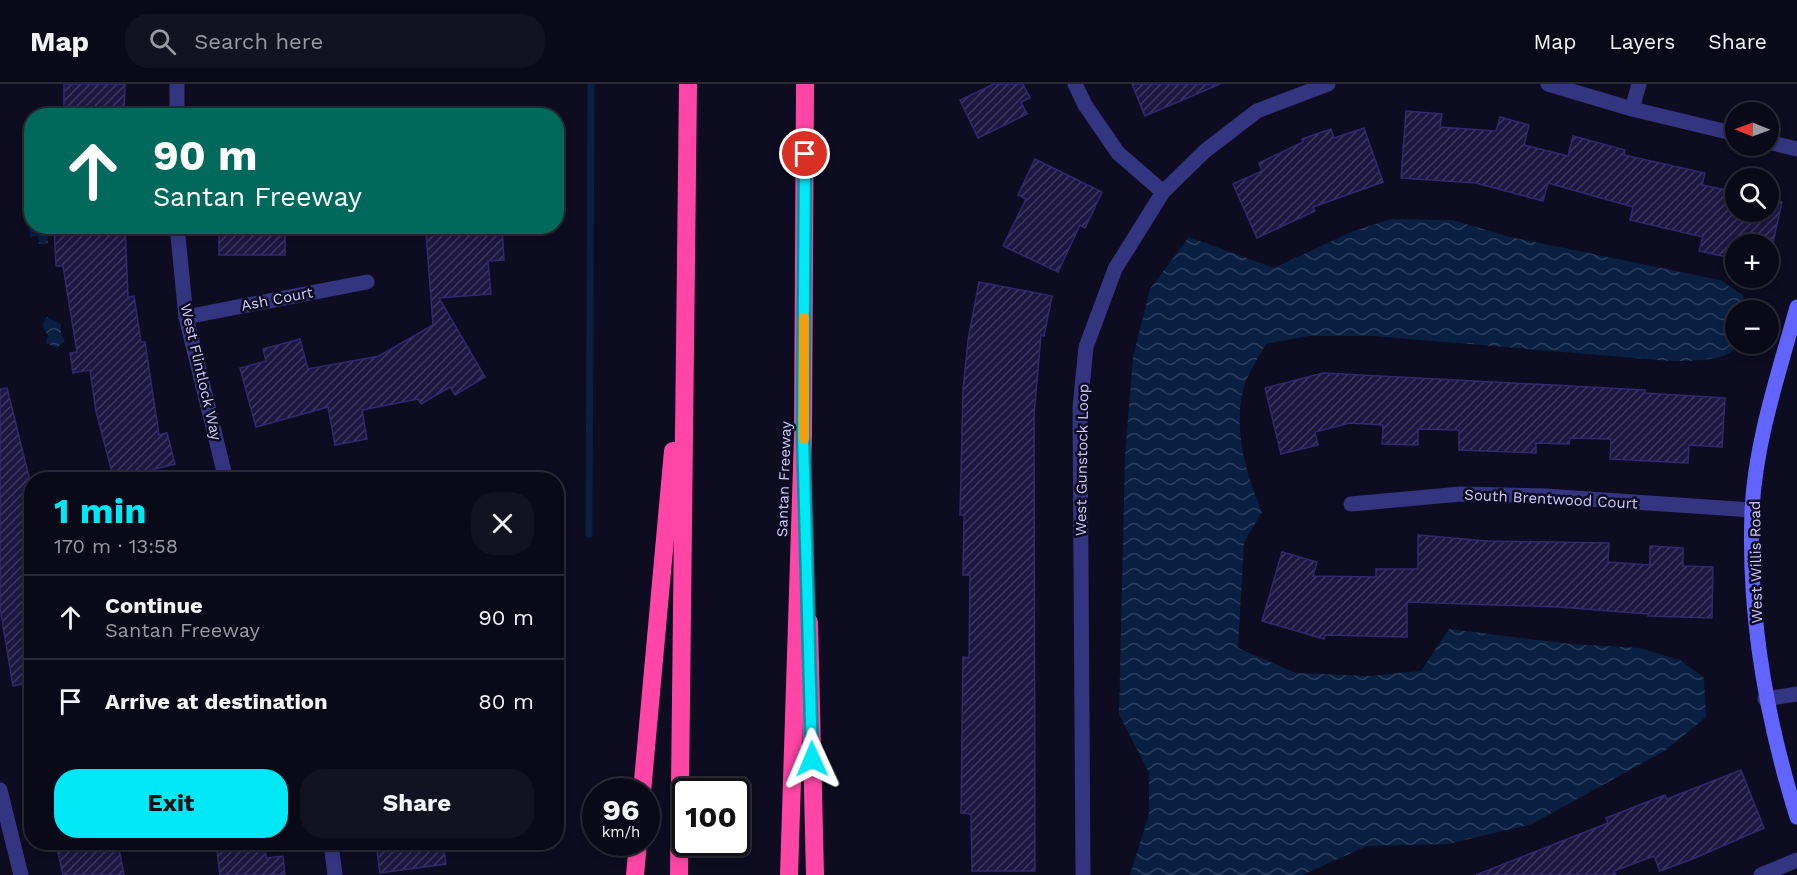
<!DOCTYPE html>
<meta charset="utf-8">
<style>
body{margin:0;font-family:"Work Sans",sans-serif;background:#131221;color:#f1f3f6;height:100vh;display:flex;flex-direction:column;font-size:22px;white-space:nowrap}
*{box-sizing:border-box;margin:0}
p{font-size:20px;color:#999aa2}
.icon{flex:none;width:33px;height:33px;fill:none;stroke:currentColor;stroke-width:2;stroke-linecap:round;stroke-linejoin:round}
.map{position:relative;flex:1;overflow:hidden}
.drawer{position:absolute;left:24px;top:388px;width:540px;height:378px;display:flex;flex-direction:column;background:#0a0918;border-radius:24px;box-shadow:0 3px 9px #0003,0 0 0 2px #2a2a37}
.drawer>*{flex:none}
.guide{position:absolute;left:24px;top:24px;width:540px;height:126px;border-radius:24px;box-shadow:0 3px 9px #0003,0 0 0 2px #2a2a37;background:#00695c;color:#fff;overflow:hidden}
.needle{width:39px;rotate:271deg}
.tools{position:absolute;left:1725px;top:18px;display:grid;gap:12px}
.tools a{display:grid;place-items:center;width:54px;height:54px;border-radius:50%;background:#0a0918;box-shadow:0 3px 9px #0003,0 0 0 2px #2a2a37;font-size:30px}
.speed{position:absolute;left:582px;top:694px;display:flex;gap:12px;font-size:30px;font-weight:700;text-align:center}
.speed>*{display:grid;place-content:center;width:78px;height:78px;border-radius:50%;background:#0a0918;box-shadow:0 3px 9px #0003,0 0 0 2px #2a2a37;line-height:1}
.speed small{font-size:15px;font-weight:400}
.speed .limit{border:3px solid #111;border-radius:9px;background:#fff;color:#111}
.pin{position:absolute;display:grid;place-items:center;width:51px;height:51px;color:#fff;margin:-26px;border:3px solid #fff;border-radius:50%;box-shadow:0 2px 6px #0007}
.me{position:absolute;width:66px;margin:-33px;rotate:359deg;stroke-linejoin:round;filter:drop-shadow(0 0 4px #0008)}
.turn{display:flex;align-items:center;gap:21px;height:126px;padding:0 30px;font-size:27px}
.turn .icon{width:78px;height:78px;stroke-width:2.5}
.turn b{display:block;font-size:42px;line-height:51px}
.round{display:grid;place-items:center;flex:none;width:63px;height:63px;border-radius:24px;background:#131221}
.head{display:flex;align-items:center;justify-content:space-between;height:102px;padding:0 30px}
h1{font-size:36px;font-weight:700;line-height:45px;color:#00e7f6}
.button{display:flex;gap:12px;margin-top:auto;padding:12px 30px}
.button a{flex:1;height:69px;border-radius:24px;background:#00e7f6;color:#111;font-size:24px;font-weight:700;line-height:69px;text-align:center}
.button a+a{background:#131221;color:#f1f3f6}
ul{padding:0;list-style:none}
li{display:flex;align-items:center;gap:18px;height:84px;padding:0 30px;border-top:2px solid #2a2a37}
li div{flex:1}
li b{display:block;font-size:22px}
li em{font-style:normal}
header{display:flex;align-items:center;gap:36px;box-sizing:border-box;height:84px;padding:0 30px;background:#0a0918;border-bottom:2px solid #2a2a37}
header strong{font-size:28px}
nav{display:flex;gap:33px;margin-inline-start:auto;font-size:21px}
.search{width:420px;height:54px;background:#131221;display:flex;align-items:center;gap:15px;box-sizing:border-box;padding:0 21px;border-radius:24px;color:#999aa2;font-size:22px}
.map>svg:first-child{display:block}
.water{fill:url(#water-waves)}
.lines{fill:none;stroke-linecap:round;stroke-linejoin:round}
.stream{stroke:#092042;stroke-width:7}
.building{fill:url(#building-hatch);stroke:#33286f;stroke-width:1.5}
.street{stroke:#343581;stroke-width:15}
.secondary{stroke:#6264ff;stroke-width:15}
.highway{stroke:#ff46a6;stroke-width:18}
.route-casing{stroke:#0096a0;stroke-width:15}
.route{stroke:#00e7f6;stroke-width:10}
.slow{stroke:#f59e0b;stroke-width:10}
.labels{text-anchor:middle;stroke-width:5;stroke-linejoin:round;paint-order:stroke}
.street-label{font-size:15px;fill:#cfcbff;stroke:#0e0c20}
</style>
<header>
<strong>Map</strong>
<div class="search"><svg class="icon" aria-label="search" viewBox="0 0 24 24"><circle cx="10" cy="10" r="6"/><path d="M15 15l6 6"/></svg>Search here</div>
<nav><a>Map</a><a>Layers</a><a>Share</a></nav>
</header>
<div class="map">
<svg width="1797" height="791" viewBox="0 0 1797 791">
<defs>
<pattern id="water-waves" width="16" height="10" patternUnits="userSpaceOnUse" patternTransform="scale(1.5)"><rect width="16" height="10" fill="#092042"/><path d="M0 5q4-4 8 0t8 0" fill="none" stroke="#2c3f5e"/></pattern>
<pattern id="building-hatch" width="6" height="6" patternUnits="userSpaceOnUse" patternTransform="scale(1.5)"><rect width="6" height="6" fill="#1e1742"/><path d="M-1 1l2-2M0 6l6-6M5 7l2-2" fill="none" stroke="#3e375e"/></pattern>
</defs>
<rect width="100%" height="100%" fill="#0e0c20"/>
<!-- water -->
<g class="water">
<path d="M29,124h2l1,18 15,1 1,16 -9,1 -1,-8 -8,1z"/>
<path d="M1391,135l61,1 58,17 210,43 23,15 2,15h-9c0,11 1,25 1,34 -2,18 -53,17 -67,17l-296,-25h-66l-42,8c-6,11 -15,24 -20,37 -15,42 -1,91 16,131l-18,30 -6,106 58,25 72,3 53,-5 28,-42 122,15 69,4 42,13 22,17 2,39 -40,33 -134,74 -84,20 -81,2 -65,29h-172l19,-61v-41l-30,-59 6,-258 8,-99 17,-68 39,-52 85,31 77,-36z"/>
<path d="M47,233l14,7v11l4,6 -8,7 -11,-5 2,-7 -6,-11z"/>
</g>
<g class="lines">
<!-- stream -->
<path class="stream" d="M589,450l2,-450"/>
</g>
<!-- building -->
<g class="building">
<path d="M64,0h61l-1,32h-60z"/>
<path d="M994,0h29l7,14 -9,4 6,12 -49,24 -18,-38z"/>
<path d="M1132,0h88l-75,32z"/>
<path d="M1406,27l36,3 -2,13 56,4 4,-14 29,8 -5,20 44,11 5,-20 52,14 -1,5 81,18 -3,12 34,7v20h32v-13l14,3 -14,63v-21h-32v15l-37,-8 4,-14 -73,-17 3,-13 -85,-24 -5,18 -67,-18 -75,-5z"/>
<path d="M1364,44l19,54 -70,25 2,4 -58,27 -24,-54 29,-13 -3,-8 44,-21 -1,-3 29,-10 3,9z"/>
<path d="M1035,75l67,33 -17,36 -5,-3 -22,47 -55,-26 23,-47 -8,-4z"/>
<path d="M54,142h71l3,71 6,-1 7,46h4l14,93 8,-2 8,31 -61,16 -18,-69 -6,-41 -17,3 -3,-20 7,-1 -14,-86h-7z"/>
<rect x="219" y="142" width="66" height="29"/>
<path d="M502,144l2,32 -16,1 3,33 -52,4 46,79 -30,18 -5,-8 -29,17 -3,-5 -56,11 5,29 -32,6 -7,-38 -72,20 -16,-59 26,-7 -3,-12 37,-10 8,30 71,-13 54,-31 -7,-92z"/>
<path d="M979,198l73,14 -8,40 -3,-1 -7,80 1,456h-63l-1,-57 -10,-1 2,-156 6,1 1,-83h-7l1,-60h-4l3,-125 5,-50z"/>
<path d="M1323,289l322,17v3l80,5 -3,49 -33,-2 -1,18 -78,-4 1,-20 -41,-1 -1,6 -33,-1v10l-77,-3v-20l-41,-1v16l-36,-1 1,-19 -33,-2 -35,9 3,13 -37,9 -16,-66z"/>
<path d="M7,304l25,101v193l-19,4 -13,-79v-218z"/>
<path d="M1418,451l69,6 122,2 -1,19 42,3v-19l33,2v18l30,1 -1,51 -64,-2v-2l-89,-7 -152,-5v35l-82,-2 -1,4 -62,-18 20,-69 35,10 -4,14 63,1v-8h42z"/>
<path d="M1741,686l23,58 -74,32 -30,11 -6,-15 -40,15 2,4h-140l132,-52 -2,-5 59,-23 2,4z"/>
<path d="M56,759h62l6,32h-61z"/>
<path d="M216,759h49l1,15 17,-2 2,19h-65z"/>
<path d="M376,759h67l3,21 -66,9z"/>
</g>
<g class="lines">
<!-- street -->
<g class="street">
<path d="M1075,0l10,21 33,48 45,39"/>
<path d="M1548,0l84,25 104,25"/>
<path d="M1632,25l7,-25"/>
<path d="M177,32v-32"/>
<path d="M1768,58l29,7"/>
<path d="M177,142l9,91 40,163"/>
<path d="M186,233l181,-35"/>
<path d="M1351,420l110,-10 84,2 207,14"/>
<path d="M1765,615l32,-5"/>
<path d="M0,706l21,85"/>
<path d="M331,759l4,32"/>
<path d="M1083,791l-3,-467 6,-61 29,-78 48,-77 42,-41 52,-40 71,-27"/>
<path d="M1761,791l36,-15"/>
</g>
<!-- secondary -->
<path class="secondary" d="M1797,223c-18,65 -42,136 -45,204 -4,104 14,207 45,306"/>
<!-- highway -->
<g class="highway">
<path d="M809,538l6,253"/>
<path d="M642,708l31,-341"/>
<path d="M635,791l3,-32"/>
<path d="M679,791l9,-791"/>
<path d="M789,791l14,-440 2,-351"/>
</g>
</g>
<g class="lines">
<!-- route casing -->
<g class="route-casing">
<path id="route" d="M805,70l-2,281 9,324"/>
</g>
<!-- route -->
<use href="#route" class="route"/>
<!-- slow -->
<path class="slow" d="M804,355v-121"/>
</g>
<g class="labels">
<!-- street labels -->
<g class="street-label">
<text transform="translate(277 215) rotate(-11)" y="5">Ash Court</text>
<text transform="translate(201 288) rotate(77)" y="5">West Flintlock Way</text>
<text transform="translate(1082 376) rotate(-89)" y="5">West Gunstock Loop</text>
<text transform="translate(784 395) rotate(-88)" y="5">Santan Freeway</text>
<text transform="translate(1551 415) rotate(3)" y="5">South Brentwood Court</text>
<text transform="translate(1756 478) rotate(-91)" y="5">West Willis Road</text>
</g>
</g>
</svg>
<div class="tools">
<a><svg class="needle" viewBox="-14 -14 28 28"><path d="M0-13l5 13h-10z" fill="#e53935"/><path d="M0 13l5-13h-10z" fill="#999aa2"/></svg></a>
<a><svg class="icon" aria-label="search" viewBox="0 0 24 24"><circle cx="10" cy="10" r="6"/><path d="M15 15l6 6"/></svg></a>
<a>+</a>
<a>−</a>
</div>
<div class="speed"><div>96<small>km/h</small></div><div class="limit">100</div></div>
<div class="pin" style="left:805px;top:70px;background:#d93025"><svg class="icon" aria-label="arrive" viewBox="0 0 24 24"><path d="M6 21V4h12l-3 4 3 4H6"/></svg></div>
<svg class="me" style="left:812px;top:675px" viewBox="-20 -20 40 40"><path d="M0-17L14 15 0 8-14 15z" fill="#00e7f6" stroke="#fff" stroke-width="4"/></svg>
<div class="guide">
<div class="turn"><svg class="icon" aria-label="ahead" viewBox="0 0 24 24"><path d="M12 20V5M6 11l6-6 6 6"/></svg><div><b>90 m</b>Santan Freeway</div></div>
</div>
<section class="drawer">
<div class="head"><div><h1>1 min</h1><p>170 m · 13:58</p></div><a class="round"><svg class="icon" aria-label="close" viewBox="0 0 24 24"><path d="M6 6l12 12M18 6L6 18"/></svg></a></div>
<ul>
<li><svg class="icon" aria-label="ahead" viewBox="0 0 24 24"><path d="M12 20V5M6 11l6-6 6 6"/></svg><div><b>Continue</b><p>Santan Freeway</p></div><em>90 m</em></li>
<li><svg class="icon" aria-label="arrive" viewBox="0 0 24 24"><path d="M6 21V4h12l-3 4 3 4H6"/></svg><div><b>Arrive at destination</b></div><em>80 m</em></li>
</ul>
<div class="button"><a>Exit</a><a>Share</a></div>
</section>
</div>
